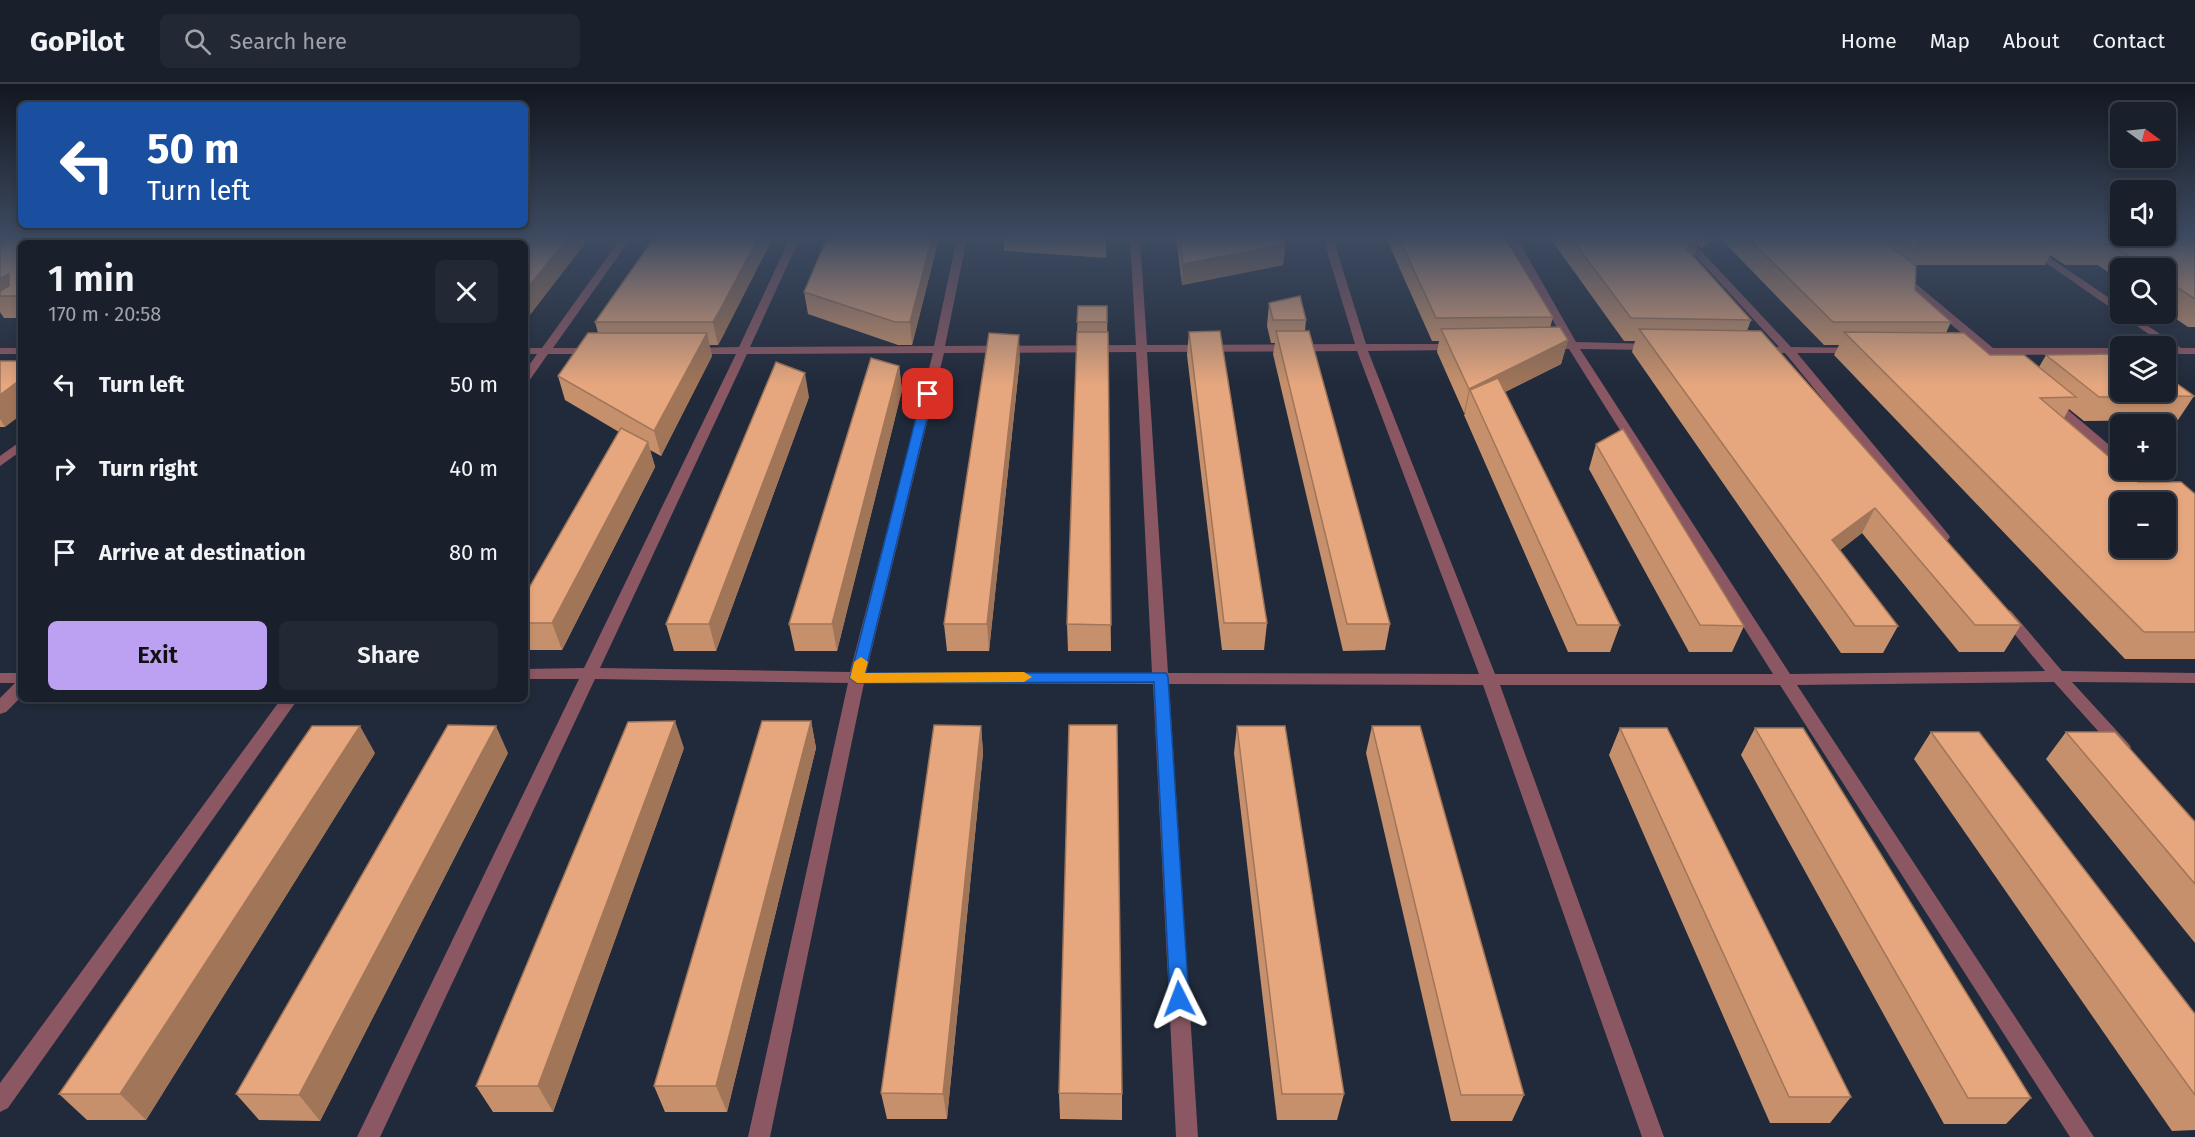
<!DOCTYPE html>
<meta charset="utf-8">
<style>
body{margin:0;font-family:"Fira Sans",sans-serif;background:#222834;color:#f1f3f6;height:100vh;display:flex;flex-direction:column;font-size:22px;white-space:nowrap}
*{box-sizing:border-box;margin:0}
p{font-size:20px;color:#9fa3a9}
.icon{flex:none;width:33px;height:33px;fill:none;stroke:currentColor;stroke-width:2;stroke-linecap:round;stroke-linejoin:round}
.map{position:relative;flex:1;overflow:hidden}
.details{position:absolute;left:18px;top:156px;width:510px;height:462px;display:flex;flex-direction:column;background:#19202c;border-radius:9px;box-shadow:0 3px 9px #0003,0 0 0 2px #373e48}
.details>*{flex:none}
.hud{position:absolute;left:18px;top:18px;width:510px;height:126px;border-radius:9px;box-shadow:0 3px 9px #0003,0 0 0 2px #373e48;background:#1a4fa0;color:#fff;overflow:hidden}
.needle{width:39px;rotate:105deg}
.buttons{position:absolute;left:2110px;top:18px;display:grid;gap:12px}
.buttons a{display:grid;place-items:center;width:66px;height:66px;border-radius:9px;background:#19202c;box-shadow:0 3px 9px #0003,0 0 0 2px #373e48;font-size:30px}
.pin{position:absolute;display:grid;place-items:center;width:51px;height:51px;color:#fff;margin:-26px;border-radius:12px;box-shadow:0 3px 9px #0006}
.me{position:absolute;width:66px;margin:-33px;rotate:357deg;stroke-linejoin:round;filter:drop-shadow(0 0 4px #0008)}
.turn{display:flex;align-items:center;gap:21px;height:126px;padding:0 30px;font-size:27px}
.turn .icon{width:78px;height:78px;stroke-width:2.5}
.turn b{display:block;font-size:42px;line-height:51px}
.round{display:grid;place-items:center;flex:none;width:63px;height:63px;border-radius:9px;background:#222834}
.head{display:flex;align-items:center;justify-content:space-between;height:102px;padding:0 30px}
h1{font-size:36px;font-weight:600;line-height:45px}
.button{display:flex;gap:12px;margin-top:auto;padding:12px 30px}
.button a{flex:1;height:69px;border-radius:9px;background:#bca0f2;color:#111;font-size:24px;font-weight:600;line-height:69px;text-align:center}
.button a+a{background:#222834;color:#f1f3f6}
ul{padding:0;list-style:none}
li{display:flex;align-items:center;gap:18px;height:84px;padding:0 30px}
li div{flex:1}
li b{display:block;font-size:22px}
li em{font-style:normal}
header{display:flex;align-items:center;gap:36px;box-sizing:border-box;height:84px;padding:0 30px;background:#19202c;border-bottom:2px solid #373e48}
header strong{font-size:28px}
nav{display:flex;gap:33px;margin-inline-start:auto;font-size:21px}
.search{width:420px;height:54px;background:#222834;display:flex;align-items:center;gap:15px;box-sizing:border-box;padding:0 21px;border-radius:9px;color:#9fa3a9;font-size:22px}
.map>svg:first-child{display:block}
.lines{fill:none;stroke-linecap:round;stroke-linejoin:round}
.minor{fill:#8a5762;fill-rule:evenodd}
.wall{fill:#c6906c}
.shaded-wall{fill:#a17558}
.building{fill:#e6a77e;stroke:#a17558;stroke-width:1.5;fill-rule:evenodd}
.route{fill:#1a73e8;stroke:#114b97;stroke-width:1.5}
.slow{fill:#f59e0b}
</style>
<header>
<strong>GoPilot</strong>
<div class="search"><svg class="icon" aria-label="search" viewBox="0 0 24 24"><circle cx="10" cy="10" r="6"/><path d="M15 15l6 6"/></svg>Search here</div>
<nav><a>Home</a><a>Map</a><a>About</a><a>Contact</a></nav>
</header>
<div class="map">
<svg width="2195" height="1053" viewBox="0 0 2195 1053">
<rect width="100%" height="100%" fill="#212a3a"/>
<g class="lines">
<!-- minor -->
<g class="minor">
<path d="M621,154h10l-78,110h41l6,3 -6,3h-46l-19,27 -4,1v-11l12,-17h-12v-6h17z"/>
<path d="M790,154h10l-50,109 184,-1 23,-108h10l-22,108 191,-1 -6,-107h10l7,107 208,-1 -32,-106h10l33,106h92l6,3 -6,3 -90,1 127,323h278l-204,-325 -21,-1 -6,-3 6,-3h17l-58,-104h10l59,104 77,2 6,3 -6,3 -73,-1 210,325 255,-3 -47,-57 8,-5 5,2 51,60 133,2v10l-123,-1 56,61 3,4 -3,4 -6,2 -6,-2 -62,-69 -257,3 297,452h-24l-290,-452h-280l164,452h-22l-159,-452 -314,-1 29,453h-22l-23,-453 -289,-1 -94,454h-22l100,-454 -253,-4 -215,458h-23l222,-458h-54v-10l59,-1 152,-314h-46l-6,-3 6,-3 49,-1zM1357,267l122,323 -311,-1 -21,-321zM1136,268l16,321h-286l78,-320zM933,269l-83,319 -250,-4 147,-314z"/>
<path d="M1679,154h10l102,109 70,1 2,2 -6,3h-60l151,181 2,3 -2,3h-10l-153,-187 -31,-1 -2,-2 6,-3h21z"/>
<path d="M2010,154h11l100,68v8h9l51,34h14v6h-29v-8z"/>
<path d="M1895,189h8l90,75h128v6l-130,1 -30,-2v-4l18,-1 -84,-71z"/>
<rect x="0" y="264" width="21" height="6"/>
<path d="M2051,314l4,1 66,56v11l-5,-1 -69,-60v-6z"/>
<path d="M21,357v10l-21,15v-10z"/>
<path d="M2124,386h13l29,25 -7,4 -5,-1z"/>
<path d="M0,589h21v24l-15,15 -6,2v-16l15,-15h-15z"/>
<path d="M281,615h17l-290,409 -8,4v-29z"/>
</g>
</g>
<!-- wall -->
<g class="wall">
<path d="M0,154h589l-60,78h-4v-73l-504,53v22h-17l-4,-6z"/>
<path d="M654,154l71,94 -7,13h-9l3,11 -51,100 -11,-6 5,17 -93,183h-37v-55l94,-163 -54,-32 -7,-24 40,-43 -3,-11z"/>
<path d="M939,154l-27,107h-14l-90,-31 -4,-22z"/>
<path d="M1004,154h102v20l-102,-7z"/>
<path d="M1176,154h108l-1,27 -101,20z"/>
<path d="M1386,154h119l48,79 -3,11 18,12 -7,24 -56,28 115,233 -10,27h-42l-104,-237 1,-2h-1l-27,-61 2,-11h-7z"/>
<path d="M1550,154h164l-12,11 -4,-5 -4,12 57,64 -4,11 274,294 -17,27h-45l-97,-119 -22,17 58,76 -15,27h-42l-209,-301 3,-11h-11z"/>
<path d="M1720,154h475v89h-7l-22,-15v-44h-45v13l-23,-16h-33l-15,-10 -5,10h-130v25l36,32 -5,11 44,22 49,12 7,-12 148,41 -16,24 -94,1 -15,-12 -5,9 74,64 57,11v166h-70l-291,-304 5,-10h-15z"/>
<path d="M1269,219l37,17 -1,11 85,293 -5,26 -42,1 -70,-297 2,-11h-4l-4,-17z"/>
<path d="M1078,222h29l4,345h-43l-1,-27z"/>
<path d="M1189,248l78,291 -3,27h-42l-35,-295z"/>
<path d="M1020,274l-31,293h-42l-3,-27z"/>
<path d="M0,277l5,66h-5z"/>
<path d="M899,282l3,24 -65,261h-42l-6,-27z"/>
<path d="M809,313l-93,254h-42l-8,-27z"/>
<path d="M1596,360l148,182 -12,26h-43l-100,-183z"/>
<path d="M811,637l5,27 -89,364h-62l-11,-26z"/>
<path d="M981,642l2,27 -36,366h-60l-6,-26z"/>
<path d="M1237,642l107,368 -7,26h-60l-43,-367z"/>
<path d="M1372,642l152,369 -12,26h-61l-85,-368z"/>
<path d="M1620,644l231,369 -21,26h-60l-161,-368z"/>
<path d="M1755,644l276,370 -25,26h-62l-203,-369z"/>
<path d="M1931,648l264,282v116l-23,1 -258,-372z"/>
<path d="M2066,648l129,90v121l-149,-184z"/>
<path d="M684,664l-131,364h-60l-17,-26z"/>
<path d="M375,669l-229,367h-59l-28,-26z"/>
<path d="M508,669l-188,368 -61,-1 -23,-26z"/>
<path d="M1059,1009l63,1v26l-62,-1z"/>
</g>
<!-- shaded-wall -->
<g class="shaded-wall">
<path d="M568,154h21l-60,78 -4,-11v-14z"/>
<path d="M758,154h15l-48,94 -7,13 -5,-23z"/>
<path d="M932,154h7l-27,107 -2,-23z"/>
<path d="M1698,154h2l-7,19 -7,-9z"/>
<path d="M1706,154h8l-12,11z"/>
<path d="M1286,160l-3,21 -101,20 1,-21z"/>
<path d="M9,190l12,20 -21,2v-18z"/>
<path d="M707,249l5,23 -51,100 -7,-25z"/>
<path d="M1019,251l1,23 -31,293 -2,-27z"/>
<path d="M1568,256l-7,24 -84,42 -7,-16 -5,23h-1l5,-24z"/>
<path d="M899,282l3,24 -65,261 -5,-27z"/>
<path d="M805,289l4,24 -93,254 -7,-27z"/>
<path d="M21,295v36l-16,12 -5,-8v-24z"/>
<path d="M648,358l7,25 -93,183 -10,-27z"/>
<path d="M525,419l3,9 -3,5z"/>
<path d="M1875,424l-13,25 -42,33 12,-26z"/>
<path d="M675,637l9,27 -131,364 -15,-26z"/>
<path d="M811,637l5,27 -89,364 -11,-26z"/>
<path d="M360,642l15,27 -229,367 -26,-26z"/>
<path d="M496,642l12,27 -188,368 -21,-26z"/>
<path d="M981,642l2,27 -36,366 -4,-25z"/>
</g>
<!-- building -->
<g class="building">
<path d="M0,154h568l-43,53v-48h-504v53h-21v-5l9,-5v-12l-9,4z"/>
<path d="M654,154h104l-38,72 -7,12h-118z"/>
<path d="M827,154h105l-22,84h-15l-91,-30z"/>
<path d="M1180,154h104l2,6 -103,20z"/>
<path d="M1399,154h106l48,79 -117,1z"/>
<path d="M1571,154h127l-12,10 65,72 -120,-2z"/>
<path d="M1748,154h133l35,28 -1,24 36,32h-118z"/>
<path d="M1899,154h149l9,6h-140v8z"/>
<path d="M2067,154h128v61l-29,-19v-12h-18l-38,-24h-33z"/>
<path d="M1300,212l6,24h-33l-4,-17z"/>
<path d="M1078,222h29v16h-30z"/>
<path d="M1560,243l8,13 -99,49 -28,-60z"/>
<path d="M1639,245l122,2 260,294h-46l-100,-117 -43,32 66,86h-43z"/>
<path d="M1220,247l47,292h-43l-35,-291z"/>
<path d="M1276,247h33l81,293h-43z"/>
<path d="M1077,248h31l3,293 -44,-1z"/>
<path d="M1844,248l120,1 26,22h34l52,42 -36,1 81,69v3h3l14,12h43l14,12v138h-51zM2121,418h45v46h-45z"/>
<path d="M588,249h119l-53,98 -96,-55z"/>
<path d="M989,249l30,2 -32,289h-43z"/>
<path d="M2121,270v38h45v-16l28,20 -95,1 -53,-42z"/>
<path d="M871,274l28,8 -67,258h-43z"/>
<path d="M0,277h21v18l-21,16z"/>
<path d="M776,278l29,11 -96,251h-43z"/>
<path d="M1498,294l122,247h-43l-107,-235z"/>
<path d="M621,344l27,14 -96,181h-27v-28z"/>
<path d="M1623,345l121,197 -44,-1 -104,-181z"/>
<path d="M675,637l-137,365h-62l152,-364z"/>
<path d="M762,637h49l-95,365h-62z"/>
<path d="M448,641l48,1 -197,369 -63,-1z"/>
<path d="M934,641l47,1 -38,368 -62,-1z"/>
<path d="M1069,641h48l5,369 -63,-1z"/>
<path d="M312,642h48l-240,368h-61z"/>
<path d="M1237,642h48l59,368h-62z"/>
<path d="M1372,642h48l104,369h-63z"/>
<path d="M1620,644h47l184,369h-62z"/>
<path d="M1755,644h48l228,370h-63z"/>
<path d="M1931,648h48l216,282v81z"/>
<path d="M2066,648h49l80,90v62z"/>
</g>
<!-- sky -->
<linearGradient id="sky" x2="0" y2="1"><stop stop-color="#121720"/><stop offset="0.51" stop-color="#3d4a60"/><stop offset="1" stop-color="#3d4a60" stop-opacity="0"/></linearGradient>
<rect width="2195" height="301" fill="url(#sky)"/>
<!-- route -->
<path class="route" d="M928,307l5,3 -68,279h301l2,4 21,322 -3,6 -7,2 -7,-2 -2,-6 -16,-317 -297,1 -7,-5 72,-284z"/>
<!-- slow -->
<path class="slow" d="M861,573l7,5 -3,11 159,-1 8,5 -8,5 -167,1 -7,-5 4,-16z"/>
</svg>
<div class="buttons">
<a><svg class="needle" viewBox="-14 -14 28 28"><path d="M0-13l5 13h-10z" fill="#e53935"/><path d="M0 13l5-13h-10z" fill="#9fa3a9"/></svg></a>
<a><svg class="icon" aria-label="sound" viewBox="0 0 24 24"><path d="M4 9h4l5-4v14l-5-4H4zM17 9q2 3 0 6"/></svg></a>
<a><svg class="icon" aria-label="search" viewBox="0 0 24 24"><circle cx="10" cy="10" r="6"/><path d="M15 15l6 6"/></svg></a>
<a><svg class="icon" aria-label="layers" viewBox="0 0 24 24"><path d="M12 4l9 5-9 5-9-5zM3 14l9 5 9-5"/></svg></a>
<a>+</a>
<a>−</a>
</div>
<div class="pin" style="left:928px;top:310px;background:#d93025"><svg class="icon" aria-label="arrive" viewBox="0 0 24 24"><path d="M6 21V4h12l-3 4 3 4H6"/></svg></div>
<svg class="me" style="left:1179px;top:915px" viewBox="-20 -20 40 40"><path d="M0-17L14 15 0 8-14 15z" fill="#1a73e8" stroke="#fff" stroke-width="4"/></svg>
<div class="hud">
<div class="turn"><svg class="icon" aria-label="left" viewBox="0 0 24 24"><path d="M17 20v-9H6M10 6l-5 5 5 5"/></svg><div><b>50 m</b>Turn left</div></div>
</div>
<section class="details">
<div class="head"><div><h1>1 min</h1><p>170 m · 20:58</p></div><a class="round"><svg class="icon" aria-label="close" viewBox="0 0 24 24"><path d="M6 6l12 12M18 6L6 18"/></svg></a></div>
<ul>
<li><svg class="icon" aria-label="left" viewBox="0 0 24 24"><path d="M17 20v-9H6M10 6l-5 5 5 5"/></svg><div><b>Turn left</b></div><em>50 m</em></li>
<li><svg class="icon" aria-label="right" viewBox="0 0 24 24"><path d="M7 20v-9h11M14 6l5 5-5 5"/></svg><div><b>Turn right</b></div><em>40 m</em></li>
<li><svg class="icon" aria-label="arrive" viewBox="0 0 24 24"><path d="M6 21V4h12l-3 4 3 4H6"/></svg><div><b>Arrive at destination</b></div><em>80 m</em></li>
</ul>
<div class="button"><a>Exit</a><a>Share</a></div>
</section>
</div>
